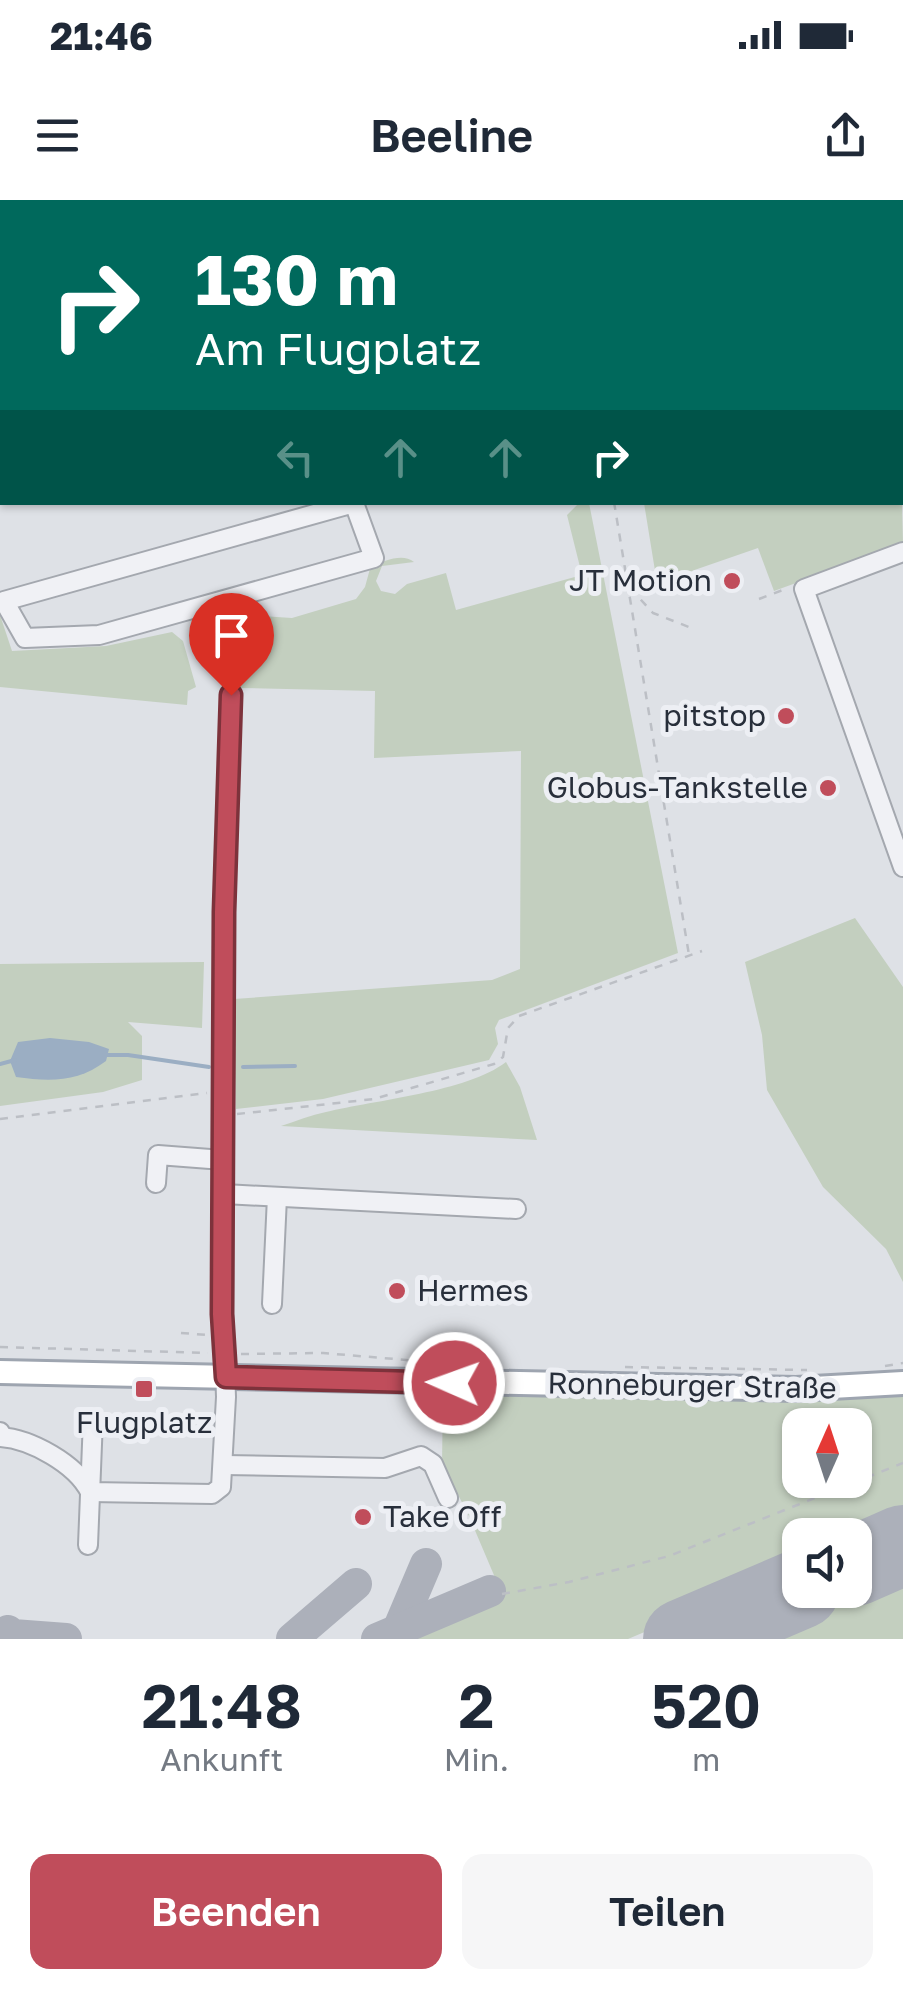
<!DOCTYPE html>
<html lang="de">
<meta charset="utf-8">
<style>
body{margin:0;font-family:"Golos Text",sans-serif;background:#f6f6f7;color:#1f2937;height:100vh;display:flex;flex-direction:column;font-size:38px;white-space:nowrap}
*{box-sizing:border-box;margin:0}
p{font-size:32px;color:#747a83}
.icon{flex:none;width:55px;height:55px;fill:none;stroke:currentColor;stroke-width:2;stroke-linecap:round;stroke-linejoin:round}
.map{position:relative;height:1439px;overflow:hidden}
.details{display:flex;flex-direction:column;background:#fff;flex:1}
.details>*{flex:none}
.guide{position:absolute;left:0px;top:0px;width:905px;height:305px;box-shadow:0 2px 8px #0004;background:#00695c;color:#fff;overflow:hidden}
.needle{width:65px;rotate:3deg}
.controls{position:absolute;left:782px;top:1208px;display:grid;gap:20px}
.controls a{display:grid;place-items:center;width:90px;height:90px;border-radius:20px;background:#fff;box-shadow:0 2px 8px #0004;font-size:50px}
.pin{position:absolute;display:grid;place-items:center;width:85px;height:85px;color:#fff;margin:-102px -42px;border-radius:50% 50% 50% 0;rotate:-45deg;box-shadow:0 0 10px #0007}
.pin .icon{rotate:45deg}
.me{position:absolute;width:110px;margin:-55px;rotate:272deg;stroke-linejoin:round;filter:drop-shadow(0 0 8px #0008)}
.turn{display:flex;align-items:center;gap:35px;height:210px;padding:0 30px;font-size:45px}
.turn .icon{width:130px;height:130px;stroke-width:2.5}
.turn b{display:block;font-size:70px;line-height:85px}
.lanes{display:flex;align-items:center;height:95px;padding:0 30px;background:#0003;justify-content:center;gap:50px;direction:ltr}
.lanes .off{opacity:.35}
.eta{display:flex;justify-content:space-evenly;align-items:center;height:170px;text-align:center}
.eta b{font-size:60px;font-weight:600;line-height:70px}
.cta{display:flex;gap:20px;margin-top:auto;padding:20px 30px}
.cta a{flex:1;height:115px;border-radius:20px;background:#c04d5b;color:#fff;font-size:40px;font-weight:600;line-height:115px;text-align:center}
.cta a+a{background:#f6f6f7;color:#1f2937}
.status{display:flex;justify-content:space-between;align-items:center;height:70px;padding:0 50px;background:#fff;direction:ltr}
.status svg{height:28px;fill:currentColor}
header{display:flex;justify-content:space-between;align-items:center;height:130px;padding:0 30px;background:#fff;font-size:45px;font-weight:600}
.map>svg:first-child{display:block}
.green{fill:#c3cfbf;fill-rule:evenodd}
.water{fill:#9baec3}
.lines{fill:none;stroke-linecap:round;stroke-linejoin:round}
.stream{stroke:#9baec3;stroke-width:4}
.taxiway{stroke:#acb0ba;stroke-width:32}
.runway{stroke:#acb0ba;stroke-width:80}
.minor-casing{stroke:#a4a8af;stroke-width:22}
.major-casing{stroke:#9ea5b0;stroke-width:28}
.path{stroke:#bcbfc5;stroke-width:2.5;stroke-dasharray:8 8;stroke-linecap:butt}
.minor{stroke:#f0f1f5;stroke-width:18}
.major{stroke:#fff;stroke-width:22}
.route-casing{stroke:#7d323b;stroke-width:25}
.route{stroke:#c04d5b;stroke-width:18}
.poi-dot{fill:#c04d5b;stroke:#edeff4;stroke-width:4}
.labels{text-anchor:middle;stroke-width:10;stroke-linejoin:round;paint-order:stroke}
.poi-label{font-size:30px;fill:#282f3b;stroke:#edeff4;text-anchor:end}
.street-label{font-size:30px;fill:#282f3b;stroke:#edeff4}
</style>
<div class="status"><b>21:46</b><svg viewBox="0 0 49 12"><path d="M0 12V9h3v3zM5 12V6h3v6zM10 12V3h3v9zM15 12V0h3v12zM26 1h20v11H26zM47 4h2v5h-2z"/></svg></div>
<header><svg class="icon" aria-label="menu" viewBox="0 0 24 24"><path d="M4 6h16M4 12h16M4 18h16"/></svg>Beeline<svg class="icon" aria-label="share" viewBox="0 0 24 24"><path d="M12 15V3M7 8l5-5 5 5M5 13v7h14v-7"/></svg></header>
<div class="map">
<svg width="903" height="1439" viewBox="0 0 903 1439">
<rect width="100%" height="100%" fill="#dee1e6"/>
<!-- green -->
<g class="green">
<path d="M579,303h10l89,450 -179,67 -4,8 3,16 -9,16 -166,39 -87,10 -2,-110 258,-19 28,-11 1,-218 -147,7 1,-67 -135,-3 -12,-49 5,-17 15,-7 44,3 64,-19 9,-12 6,-22c13,-3 31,-13 43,-3l-32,4 -6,15 5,10 14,3 12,-10 39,-11 10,37 126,-35 -15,-60z"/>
<path d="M644,303h258l1,41 -129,47 -16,-43 -101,35z"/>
<path d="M0,415l12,36 94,-5 66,-14 11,9 13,46 -8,4 -1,14 -187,-18z"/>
<path d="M855,718l48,69v295l-17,-33 -63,-62 -56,-97 -5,-55 -17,-73z"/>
<path d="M204,762l-2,66 -74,-6 14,14v44l-39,12 -103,14v-142z"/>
<path d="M506,862l14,25 17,53 -256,-14c15,-5 30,-11 45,-14 49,-12 141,-20 180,-50z"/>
<path d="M903,1192v129l-48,21v-7h-55v31l-172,73h-234l108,-45 -34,-80 -26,-50 1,-71zM800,1225h55v55h-55z"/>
<path d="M903,1368v71h-166z"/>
</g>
<!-- water -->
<path class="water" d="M50,838l39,4 20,7 -3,12c-28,21 -55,21 -90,16l-6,-16 8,-19z"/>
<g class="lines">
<!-- stream -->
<g class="stream">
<path d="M104,855h24l81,12"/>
<path d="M0,864l15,-4"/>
<path d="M243,867l52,-1"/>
</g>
<!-- taxiway -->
<g class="taxiway">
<path d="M398,1430l28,-66"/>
<path d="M8,1431l5,4 53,4"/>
<path d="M292,1439l64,-55"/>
<path d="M377,1439l113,-48"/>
</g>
<!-- runway -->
<g class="runway">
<path d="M855,1366l48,-21"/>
<path d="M683,1439l117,-50"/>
</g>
<!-- minor casing -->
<g class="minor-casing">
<g id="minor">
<path d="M278,2l9,-2"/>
<path d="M0,80l2,-1"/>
<path d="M902,133h1"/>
<path d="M902,181h1"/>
<path d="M902,247l1,1"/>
<path d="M354,303l20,55 -275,77 -74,3 -21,-37z"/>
<path d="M903,352l-99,37 99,278"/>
<path d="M216,435l8,32"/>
<path d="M156,983l2,-28 65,5"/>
<path d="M224,994l292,15"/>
<path d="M272,1104l5,-107"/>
<path d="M0,1232v5c31,2 76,27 90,55l122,2 9,-7 5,-90 -3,-83 1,-380 7,-239"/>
<path d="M224,1265l161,3 36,-12 12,8 15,34"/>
<path d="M88,1345l5,-126"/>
</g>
</g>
<!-- major casing -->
<g class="major-casing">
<path id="major" d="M0,1172l796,17 107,-6"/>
</g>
<!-- path -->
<g class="path">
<path d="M563,0l1,2"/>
<path d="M614,302l75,453"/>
<path d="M630,388l23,25 41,16"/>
<path d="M759,399l29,-11"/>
<path d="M237,914l137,-15 120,-35 9,-7 5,-29 11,-12 183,-65"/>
<path d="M0,919l207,-26"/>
<path d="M181,1133l28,2"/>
<path d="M0,1147l208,6"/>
<path d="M241,1154l82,-1 119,10"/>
<path d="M885,1166l18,-3"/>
<path d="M625,1167l182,3"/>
<path d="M502,1394l67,-12 100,-26 234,-93"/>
</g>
<!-- minor -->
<use href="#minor" class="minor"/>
<!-- major -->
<use href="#major" class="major"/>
</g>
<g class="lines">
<!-- route casing -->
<g class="route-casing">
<path id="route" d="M231,495l-7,217 -2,402 4,63 228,6"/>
</g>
<!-- route -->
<use href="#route" class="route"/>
</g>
<!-- markers -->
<g class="poi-dot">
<circle cx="732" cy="381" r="10"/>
<circle cx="786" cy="516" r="10"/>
<circle cx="828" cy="588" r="10"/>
<circle cx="397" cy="1091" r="10"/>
<rect x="134" y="1179" width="20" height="20" rx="5"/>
<circle cx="363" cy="1317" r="10"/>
</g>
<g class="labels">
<!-- poi labels -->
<g class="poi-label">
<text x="712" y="391">JT Motion</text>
<text x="766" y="526">pitstop</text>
<text x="808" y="598">Globus-Tankstelle</text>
<text x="417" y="1101" text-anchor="start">Hermes</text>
<text x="144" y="1233" text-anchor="middle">Flugplatz</text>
<text x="383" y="1327" text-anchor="start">Take Off</text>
</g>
<!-- street labels -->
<g class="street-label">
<text transform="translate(692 1186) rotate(1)" y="10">Ronneburger Straße</text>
</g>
</g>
</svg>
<div class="controls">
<a><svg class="needle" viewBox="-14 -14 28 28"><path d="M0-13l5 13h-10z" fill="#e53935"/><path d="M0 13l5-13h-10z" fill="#747a83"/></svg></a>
<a><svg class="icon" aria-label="sound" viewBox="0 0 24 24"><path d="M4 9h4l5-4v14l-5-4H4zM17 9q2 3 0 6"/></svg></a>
</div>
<div class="pin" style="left:231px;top:495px;background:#d93025"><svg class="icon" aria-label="arrive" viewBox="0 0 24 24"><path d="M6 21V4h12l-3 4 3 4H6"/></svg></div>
<svg class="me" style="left:454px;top:1183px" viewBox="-20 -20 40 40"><circle r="17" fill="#c04d5b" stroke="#fff" stroke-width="3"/><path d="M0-11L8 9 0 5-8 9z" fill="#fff"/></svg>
<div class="guide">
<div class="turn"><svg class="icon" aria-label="right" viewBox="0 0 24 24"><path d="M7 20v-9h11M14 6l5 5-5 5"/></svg><div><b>130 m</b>Am Flugplatz</div></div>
<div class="lanes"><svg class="icon off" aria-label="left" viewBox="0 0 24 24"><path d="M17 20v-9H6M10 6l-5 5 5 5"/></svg><svg class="icon off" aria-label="ahead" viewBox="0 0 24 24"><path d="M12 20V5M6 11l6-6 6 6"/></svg><svg class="icon off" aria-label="ahead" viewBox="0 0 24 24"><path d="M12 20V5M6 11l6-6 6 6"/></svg><svg class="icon" aria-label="right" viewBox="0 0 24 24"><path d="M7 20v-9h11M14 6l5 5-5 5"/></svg></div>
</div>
</div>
<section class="details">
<div class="eta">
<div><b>21:48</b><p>Ankunft</p></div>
<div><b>2</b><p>Min.</p></div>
<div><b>520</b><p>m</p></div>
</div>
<div class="cta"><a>Beenden</a><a>Teilen</a></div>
</section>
